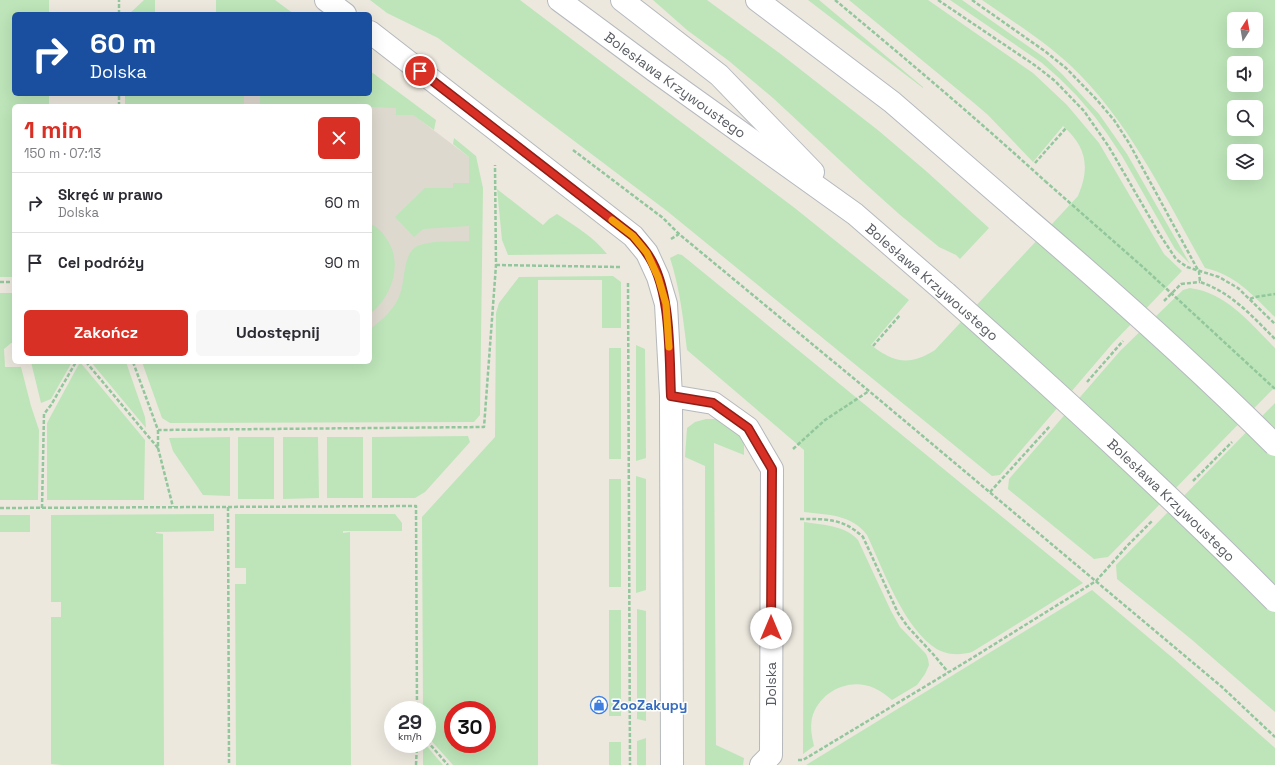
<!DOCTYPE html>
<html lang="pl">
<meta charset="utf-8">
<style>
body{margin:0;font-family:"Space Grotesk",sans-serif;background:#f7f7f7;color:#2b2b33;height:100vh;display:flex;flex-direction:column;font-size:15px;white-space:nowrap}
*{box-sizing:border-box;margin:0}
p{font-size:13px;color:#7c7c81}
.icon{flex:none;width:22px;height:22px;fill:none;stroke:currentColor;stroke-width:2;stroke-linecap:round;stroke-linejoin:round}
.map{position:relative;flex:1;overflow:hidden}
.drawer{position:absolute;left:12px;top:104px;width:360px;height:260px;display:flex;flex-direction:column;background:#fff;border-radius:6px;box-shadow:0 4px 16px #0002}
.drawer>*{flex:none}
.top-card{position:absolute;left:12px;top:12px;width:360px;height:84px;border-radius:6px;box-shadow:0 4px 16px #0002;background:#1a4fa0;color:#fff;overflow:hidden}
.needle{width:26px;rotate:11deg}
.fabs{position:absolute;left:1227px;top:12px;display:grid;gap:8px}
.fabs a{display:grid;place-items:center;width:36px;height:36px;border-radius:6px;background:#fff;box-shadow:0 4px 16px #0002;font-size:20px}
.speed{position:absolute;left:384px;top:701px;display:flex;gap:8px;font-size:20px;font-weight:700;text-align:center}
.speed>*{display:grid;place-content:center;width:52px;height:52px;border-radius:50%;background:#fff;box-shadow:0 4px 16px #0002;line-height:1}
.speed small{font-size:10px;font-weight:400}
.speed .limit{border:6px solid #d22;background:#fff;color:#111}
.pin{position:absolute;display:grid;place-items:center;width:34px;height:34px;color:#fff;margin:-17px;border:2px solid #fff;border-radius:50%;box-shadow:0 1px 4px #0007}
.me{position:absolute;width:44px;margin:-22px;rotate:0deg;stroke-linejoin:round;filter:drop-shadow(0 0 3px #0008)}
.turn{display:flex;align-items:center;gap:14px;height:84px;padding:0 12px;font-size:18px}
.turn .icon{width:52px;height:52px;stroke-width:2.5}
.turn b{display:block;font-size:28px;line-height:34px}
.round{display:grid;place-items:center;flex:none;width:42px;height:42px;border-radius:6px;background:#f7f7f7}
.summary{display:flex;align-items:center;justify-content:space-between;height:68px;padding:0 12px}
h1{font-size:24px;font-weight:700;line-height:30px;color:#d93025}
.primary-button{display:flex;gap:8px;margin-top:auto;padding:8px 12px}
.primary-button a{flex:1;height:46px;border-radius:6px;background:#d93025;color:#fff;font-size:16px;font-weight:700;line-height:46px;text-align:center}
.primary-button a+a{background:#f7f7f7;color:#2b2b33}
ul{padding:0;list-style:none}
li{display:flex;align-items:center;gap:12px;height:60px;padding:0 12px;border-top:1px solid #e1e1e2}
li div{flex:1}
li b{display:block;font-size:15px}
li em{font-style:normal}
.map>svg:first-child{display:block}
.education{fill:#ded9cf}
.green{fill:#bde5b9;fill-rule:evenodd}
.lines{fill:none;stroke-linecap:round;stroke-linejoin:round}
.street-casing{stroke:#b5b8bc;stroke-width:24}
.secondary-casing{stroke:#b5b9bf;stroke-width:24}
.path{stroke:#92c69c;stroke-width:2.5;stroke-dasharray:4 2;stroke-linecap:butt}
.street{stroke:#fff;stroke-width:22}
.secondary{stroke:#fff;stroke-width:22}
.secondary-bridge-casing{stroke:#b5b9bf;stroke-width:24;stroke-linecap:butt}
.path-bridge{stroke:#92c69c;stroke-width:2.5;stroke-dasharray:4 2;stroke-linecap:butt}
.secondary-bridge{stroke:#fff;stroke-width:22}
.route-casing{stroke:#8d1f18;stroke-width:10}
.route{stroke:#d93025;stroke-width:7}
.slow{stroke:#f59e0b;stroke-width:7}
.labels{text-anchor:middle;stroke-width:3;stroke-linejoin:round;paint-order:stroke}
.street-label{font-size:14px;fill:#585c61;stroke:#fff}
.shop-label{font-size:14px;font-weight:bold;fill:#366cbe;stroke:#fff;text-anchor:start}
</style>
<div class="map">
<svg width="1275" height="765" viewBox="0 0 1275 765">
<rect width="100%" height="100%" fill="#ece8de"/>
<!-- education -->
<path class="education" d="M370,82l99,75 1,254 -100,-49v-256h-215v-12h215z"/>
<!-- green -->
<g class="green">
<path d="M0,0h49v14h-35v80h35v12h-35v171h-14z"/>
<path d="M144,0h11v14h-26z"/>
<path d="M216,0h59l19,14h-78z"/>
<path d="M370,0h150l276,209 113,91 -38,45c23,18 39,21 64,5l143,-154c12,-28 9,-49 -15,-70l-30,36 -45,-47 -14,-12 -125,-103h79l105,73 34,32 32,38 65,111 18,17 -70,73 -112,131 -8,1 -325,-265 -229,-173 -51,-25z"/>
<path d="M653,0h54l75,55 97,76 47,40 63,57 -29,31 -4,-4 -17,-8 -40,-33 -39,-35 -87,-81 -44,-37 -42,-31z"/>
<path d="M808,0h11l104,87v1z"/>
<path d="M950,0h12l83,58 18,17 36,39 28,40 63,110 -15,-15 -53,-93 -14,-21 -13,-18 -18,-21 -18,-18 -17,-15z"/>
<path d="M982,0h293v317c-23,-22 -37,-41 -70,-49 -39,-69 -76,-148 -135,-203 -27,-25 -58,-44 -88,-65zM1234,19h22v22h-22zM1234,63h22v22h-22zM1234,107h22v22h-22zM1234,151h22v22h-22z"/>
<path d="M370,71l66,49 -2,10 -21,-15h-17v-7l-26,-1v-1h-110v-12h110z"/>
<rect x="125" y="94" width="119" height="12"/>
<path d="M454,138l22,18 7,32 -3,227 -6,7 -304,1 -8,-5 -20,-56h228v-33c12,-9 25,-20 30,-35 6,-16 2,-43 20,-49 13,-5 34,-3 49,-4v-15l-46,3 -9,8 -19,-20 30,-29h28v-5h16v-26l-16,-13z"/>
<path d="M497,189l46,36 6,-6 8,-5c18,12 37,23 50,40l-99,1 -6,-15z"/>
<path d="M370,224c7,2 12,8 16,14 18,24 6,59 -16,76z"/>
<path d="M678,254l4,1 401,328 -111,69c-14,4 -29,3 -41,-7 -30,-24 -48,-76 -64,-110 -16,-21 -39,-20 -63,-23v-62l-117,-100c-4,-32 -7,-61 -17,-92z"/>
<path d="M613,276l8,6v46h-19v-48h-64v485h-85l-26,-29v-26h-4l-1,-193 73,-80 1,-124 3,-10 20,-26zM453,710h34v34h-34z"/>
<path d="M1190,288c37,5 60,35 85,60v39l-167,170 -14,2 -86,-70 1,-10 111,-128 63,-61z"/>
<path d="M0,293h14v50h-3l-7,6 1,18h16l10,39 8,24 -1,70h-38z"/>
<path d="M636,345l9,4 1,109 -10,3z"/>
<rect x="609" y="348" width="12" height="111"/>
<path d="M31,362h41l-21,37 -10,4z"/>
<path d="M80,362l65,78 -1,60h-97v-77z"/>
<path d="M91,362h35l19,55 1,11z"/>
<path d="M1275,403v309l-84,-73 -74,-60 -1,-14z"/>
<path d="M706,419h10l10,3 14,13 4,10v10l-30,-12 2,302 28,13 -1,7h-38v-299l-20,-9 2,-29 8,-6z"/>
<path d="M468,436l2,6 -45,50 -10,6h-43v-61z"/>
<path d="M230,437v59l-27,-1 -30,-44 -4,-13z"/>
<rect x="238" y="437" width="36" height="62"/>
<path d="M283,437h35l1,61 -36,1z"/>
<rect x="327" y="437" width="36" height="61"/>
<path d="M636,476l10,3v111l-10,3z"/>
<rect x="609" y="479" width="12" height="108"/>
<path d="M214,514v17l-58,1v1l7,1 1,231h-102l-11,-1v-147h10v-15h-10v-87z"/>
<path d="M235,514h160l7,9v8h-59v2l7,-1 1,233h-115l-1,-181h11v-16h-11z"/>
<rect x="0" y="515" width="30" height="17"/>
<path d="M804,522c18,3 41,3 54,18l33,71 9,16 26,27 2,5 1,6 -4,9 -8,11 -25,15c-6,-5 -11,-9 -18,-12 -25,-11 -55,4 -62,30 -2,10 0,19 2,28l-11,8z"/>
<path d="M1092,590l82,69 101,89v17h-469z"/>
<path d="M637,609l9,2v110l-9,-2z"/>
<rect x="609" y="610" width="12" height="106"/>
<path d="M646,738v27h-9v-24z"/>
<rect x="609" y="742" width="12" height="23"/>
<path d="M423,744h2l18,21h-20z"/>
</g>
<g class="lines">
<!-- street casing -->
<g class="street-casing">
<g id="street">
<path d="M326,0l19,14"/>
<path d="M370,32l263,204 14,17 11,24 8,27 5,92 1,369"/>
<path d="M671,396l42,7 35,25 24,41 -1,286 -10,10"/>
</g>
</g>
<!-- secondary casing -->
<g class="secondary-casing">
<g id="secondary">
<path id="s1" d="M559,0l96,71 200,143 91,79"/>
<path d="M622,0l97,75 94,97"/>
<path d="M757,0l135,102 126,109"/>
</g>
</g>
<!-- path -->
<g class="path">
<path d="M835,0c71,59 142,119 210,181"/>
<path d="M938,0l98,66 19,15 29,30 25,36 51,88 16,24 11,8 32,10 19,11 37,36"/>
<path d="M972,0l74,52 20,16 31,32 17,20 15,23 70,129 1,10c31,10 53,35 75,57"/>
<path d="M119,14v-14"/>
<path d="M119,106v-12"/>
<path d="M573,150l90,68 16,16"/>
<path d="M1035,163l31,-35"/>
<path d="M671,239l8,-5 190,157 353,296 53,50"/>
<path d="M496,265l125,2"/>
<path d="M0,282h14"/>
<path d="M628,283l2,482"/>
<path d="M1250,299l5,-2 20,-3"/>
<path d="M1164,301l17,-17 19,-2"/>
<path d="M873,346l27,-31"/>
<path d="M86,362l72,86"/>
<path d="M133,362l25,68 326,-3 12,-162 -1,-100"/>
<path d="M1087,382l36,-41"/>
<path d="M158,430v18l15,59"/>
<path d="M793,449l32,-29 44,-29"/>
<path d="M1193,481l39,-39"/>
<path d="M990,492l60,-66"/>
<path d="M228,507l1,258"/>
<path d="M0,508l416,-2 1,204"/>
<path d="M42,508l2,-94 7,-9 25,-43"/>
<path d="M800,519c26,0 43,-1 63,18l35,76 10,14 25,27 15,18"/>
<path d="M427,741l21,24"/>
<path d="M798,760h5l166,-100 127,-79 33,-37 23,-23"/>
<path d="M416,765l1,-21"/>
</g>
<!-- street -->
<use href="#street" class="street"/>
<!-- secondary -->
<use href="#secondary" class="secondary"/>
<!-- secondary-bridge casing -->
<g class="secondary-bridge-casing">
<g id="secondary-bridge">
<path d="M1018,211c88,75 175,152 257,234"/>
<path id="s2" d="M946,293c112,100 223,201 329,308"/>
</g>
</g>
<!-- path-bridge -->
<path class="path-bridge" d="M1045,181l99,87 131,121"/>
<!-- secondary-bridge -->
<use href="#secondary-bridge" class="secondary-bridge"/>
</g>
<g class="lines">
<!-- route casing -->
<g class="route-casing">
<path id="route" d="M420,71l213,165c4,5 9,10 13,16 26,35 23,102 25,144l42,7 35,25 24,41 -1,159"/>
</g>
<!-- route -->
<use href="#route" class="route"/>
<!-- slow -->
<path class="slow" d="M612,220l21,16 14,17 11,24 8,27 3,43"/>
</g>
<!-- icons -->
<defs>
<g id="shop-ring" transform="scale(0.9)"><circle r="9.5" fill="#fff" stroke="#3f7fe0" stroke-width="1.5"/><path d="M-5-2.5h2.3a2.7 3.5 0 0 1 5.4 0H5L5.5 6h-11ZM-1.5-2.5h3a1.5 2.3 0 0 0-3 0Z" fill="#3f7fe0"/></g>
</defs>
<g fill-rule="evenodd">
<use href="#shop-ring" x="599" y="705"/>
</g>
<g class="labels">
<!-- street labels -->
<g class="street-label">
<text dy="5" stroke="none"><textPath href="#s1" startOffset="144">Bolesława Krzywoustego</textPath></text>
<text transform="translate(932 282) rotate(41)" y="5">Bolesława Krzywoustego</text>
<text dy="5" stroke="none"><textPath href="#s2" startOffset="306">Bolesława Krzywoustego</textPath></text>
<text transform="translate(771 684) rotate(-90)" y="5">Dolska</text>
</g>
<!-- shop labels -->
<g class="shop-label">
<text x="612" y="710">ZooZakupy</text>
</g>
</g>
</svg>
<div class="fabs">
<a><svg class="needle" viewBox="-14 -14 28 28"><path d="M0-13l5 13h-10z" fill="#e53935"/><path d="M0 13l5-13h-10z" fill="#7c7c81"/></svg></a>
<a><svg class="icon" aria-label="sound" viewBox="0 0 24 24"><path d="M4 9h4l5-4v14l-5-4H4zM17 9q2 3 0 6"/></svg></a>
<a><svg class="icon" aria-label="search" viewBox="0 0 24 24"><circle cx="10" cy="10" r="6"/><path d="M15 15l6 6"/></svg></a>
<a><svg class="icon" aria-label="layers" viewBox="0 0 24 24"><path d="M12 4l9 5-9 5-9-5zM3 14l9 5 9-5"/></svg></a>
</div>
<div class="speed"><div>29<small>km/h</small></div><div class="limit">30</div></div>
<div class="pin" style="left:420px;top:71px;background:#d93025"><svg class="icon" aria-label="arrive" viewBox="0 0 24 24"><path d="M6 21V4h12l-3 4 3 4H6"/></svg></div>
<svg class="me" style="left:771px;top:628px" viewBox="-20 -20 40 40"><circle r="19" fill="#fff"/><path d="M0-13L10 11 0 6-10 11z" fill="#d93025"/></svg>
<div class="top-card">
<div class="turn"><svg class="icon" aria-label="right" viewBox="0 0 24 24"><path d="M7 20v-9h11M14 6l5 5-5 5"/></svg><div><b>60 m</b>Dolska</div></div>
</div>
<section class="drawer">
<div class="summary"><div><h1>1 min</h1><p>150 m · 07:13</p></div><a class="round" style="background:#d93025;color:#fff"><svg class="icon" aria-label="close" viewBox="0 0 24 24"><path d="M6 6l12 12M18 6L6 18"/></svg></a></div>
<ul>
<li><svg class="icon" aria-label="right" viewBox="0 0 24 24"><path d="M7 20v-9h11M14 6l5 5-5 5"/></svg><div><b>Skręć w prawo</b><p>Dolska</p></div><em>60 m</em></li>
<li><svg class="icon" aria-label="arrive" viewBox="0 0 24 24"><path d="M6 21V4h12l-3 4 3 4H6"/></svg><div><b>Cel podróży</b></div><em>90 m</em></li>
</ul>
<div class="primary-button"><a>Zakończ</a><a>Udostępnij</a></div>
</section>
</div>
